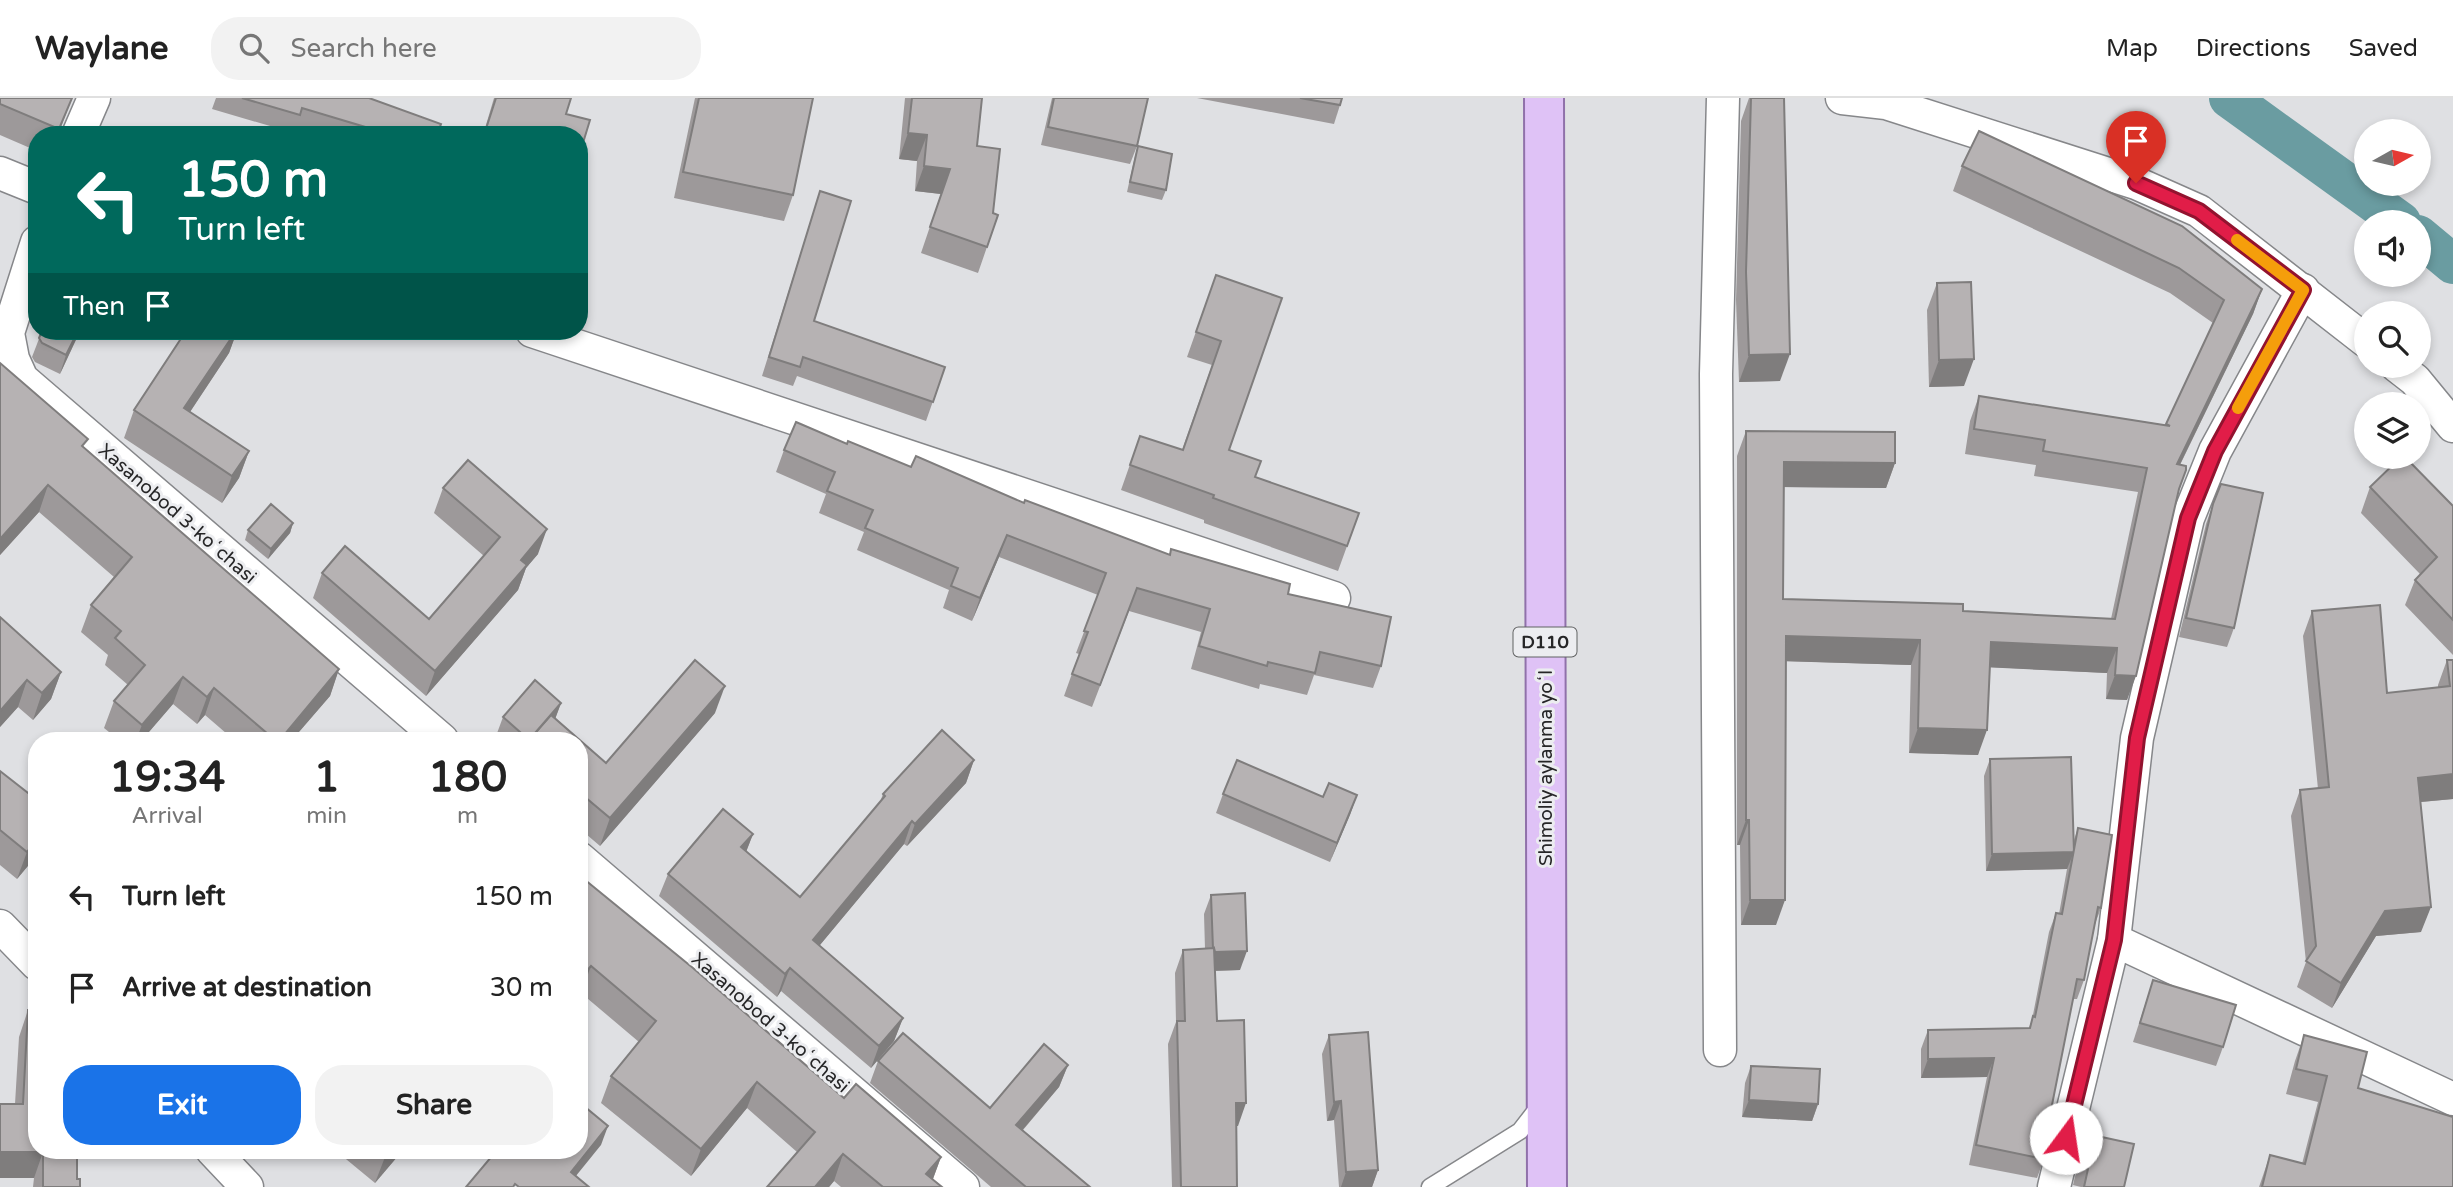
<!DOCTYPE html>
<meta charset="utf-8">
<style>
body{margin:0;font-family:"Varela Round",sans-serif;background:#f2f2f2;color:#222;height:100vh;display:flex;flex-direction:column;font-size:26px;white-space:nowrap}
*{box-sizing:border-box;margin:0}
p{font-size:23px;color:#767676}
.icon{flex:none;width:38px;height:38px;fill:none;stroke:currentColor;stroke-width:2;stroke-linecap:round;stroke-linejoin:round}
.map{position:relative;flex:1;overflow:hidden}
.side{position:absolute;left:28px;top:634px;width:560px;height:427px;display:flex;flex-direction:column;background:#fff;border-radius:28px;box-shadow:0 4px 10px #0003}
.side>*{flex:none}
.hud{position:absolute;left:28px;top:28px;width:560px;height:214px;border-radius:28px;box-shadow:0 4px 10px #0003;background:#00695c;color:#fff;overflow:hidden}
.needle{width:46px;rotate:82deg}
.buttons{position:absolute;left:2354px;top:21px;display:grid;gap:14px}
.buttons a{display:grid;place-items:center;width:77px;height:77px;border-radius:50%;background:#fff;box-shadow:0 4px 10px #0003;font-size:35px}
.pin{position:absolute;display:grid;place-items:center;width:60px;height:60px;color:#fff;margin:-72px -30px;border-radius:50% 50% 50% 0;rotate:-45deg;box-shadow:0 0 7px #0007}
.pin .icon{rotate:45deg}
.me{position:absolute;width:77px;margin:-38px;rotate:14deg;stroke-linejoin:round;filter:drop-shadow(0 0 5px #0008)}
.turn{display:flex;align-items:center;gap:24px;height:147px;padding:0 35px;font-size:32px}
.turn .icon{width:91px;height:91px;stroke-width:2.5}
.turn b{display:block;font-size:49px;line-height:60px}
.then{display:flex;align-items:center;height:66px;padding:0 35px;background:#0003;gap:14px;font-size:26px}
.eta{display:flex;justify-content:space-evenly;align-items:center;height:119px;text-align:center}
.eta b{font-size:42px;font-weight:800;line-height:49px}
.primary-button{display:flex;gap:14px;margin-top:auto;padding:14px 35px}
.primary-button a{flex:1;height:80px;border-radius:28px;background:#1a73e8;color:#fff;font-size:28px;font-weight:800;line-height:80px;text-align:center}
.primary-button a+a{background:#f2f2f2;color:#222}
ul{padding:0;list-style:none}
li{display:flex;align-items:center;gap:21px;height:91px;padding:0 35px}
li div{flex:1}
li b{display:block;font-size:26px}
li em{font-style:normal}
header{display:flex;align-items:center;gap:42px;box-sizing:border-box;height:98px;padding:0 35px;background:#fff;border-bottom:2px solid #e0e0e0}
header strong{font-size:33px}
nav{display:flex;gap:38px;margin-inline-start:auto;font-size:24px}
.search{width:490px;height:63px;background:#f2f2f2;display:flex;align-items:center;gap:18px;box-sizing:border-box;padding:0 24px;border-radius:28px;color:#767676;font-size:26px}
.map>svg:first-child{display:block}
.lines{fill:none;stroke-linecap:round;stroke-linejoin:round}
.canal{stroke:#6a9ca1;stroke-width:40}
.service-casing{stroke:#86878a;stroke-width:19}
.minor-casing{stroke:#86878a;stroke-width:35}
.primary-casing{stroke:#9071aa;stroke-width:42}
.service{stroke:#fff;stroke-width:16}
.minor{stroke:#fff;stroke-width:32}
.primary{stroke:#dfc2f6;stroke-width:38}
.wall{fill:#9d999a}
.shaded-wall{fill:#7f7d7d}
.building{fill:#b6b2b3;stroke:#7f7d7d;stroke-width:2}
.route-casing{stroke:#92132f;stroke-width:18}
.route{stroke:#e11d48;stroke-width:12}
.slow{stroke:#f59e0b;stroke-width:12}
.labels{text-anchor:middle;stroke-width:6;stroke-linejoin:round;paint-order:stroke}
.shield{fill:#ecedf0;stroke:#616263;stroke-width:2}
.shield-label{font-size:18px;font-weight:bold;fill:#262627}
.street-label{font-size:19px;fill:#262627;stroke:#ecedf0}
</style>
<header>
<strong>Waylane</strong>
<div class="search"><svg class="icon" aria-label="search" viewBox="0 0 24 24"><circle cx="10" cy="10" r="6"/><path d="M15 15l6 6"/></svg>Search here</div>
<nav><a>Map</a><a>Directions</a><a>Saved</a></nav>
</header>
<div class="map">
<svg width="2453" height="1089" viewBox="0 0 2453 1089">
<rect width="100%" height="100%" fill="#dfe0e3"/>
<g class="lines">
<!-- canal -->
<g class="canal">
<path d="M2229,0l172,124"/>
<path d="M2418,137l35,29"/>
</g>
<!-- service casing -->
<g class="service-casing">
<path id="service" d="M1430,1089l90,-56 21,-27"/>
</g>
<!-- minor casing -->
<g class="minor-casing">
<g id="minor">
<path d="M1842,0l44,5 250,80 63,28 167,130"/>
<path d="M78,37l16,-37"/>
<path d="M0,75l37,15"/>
<path d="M37,144l-29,91 5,26 9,20 420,361"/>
<path d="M532,233l802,267"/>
<path d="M2397,268l18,14 38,46"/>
<path d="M579,760l384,329"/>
<path d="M0,828l37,38"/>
<path d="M2114,842l339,159"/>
<path d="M1720,952l-4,-676 7,-276"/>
<path d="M212,1052l35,37"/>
<path d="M2054,1089l60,-247 23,-202 51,-220 27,-67 88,-161"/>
</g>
</g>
<!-- primary casing -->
<g class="primary-casing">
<path id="primary" d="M1544,0l3,1089"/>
</g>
<!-- service -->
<use href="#service" class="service"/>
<!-- minor -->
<use href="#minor" class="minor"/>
<!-- primary -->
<use href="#primary" class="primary"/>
</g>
<!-- wall -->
<g class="wall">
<path d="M0,0h72l-14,37h-21v16l-37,-16z"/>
<path d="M216,0h153l68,37h-112l-29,-9 -2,7 -82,-24z"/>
<path d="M494,0h77l-5,16 13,21h-96z"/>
<path d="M695,0h118l-20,97 -9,26 -110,-23z"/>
<path d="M905,0h77l-5,48 16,67 5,2 -20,58 -57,-20 20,-59 -26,-3 2,-30 -18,-2z"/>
<path d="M1052,0h96l-11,48 -7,18 -89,-19z"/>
<path d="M1197,0h145l-2,7 -6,19z"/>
<path d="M1749,0h35l-4,283 -41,1 -3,-82 5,-179z"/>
<path d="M1138,48l28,44 -4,10 -35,-8 8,-36z"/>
<path d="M1962,68l300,123 -9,25 -73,151 -2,28 -51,207 -21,-1 1,-26 -117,-6 -12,88 -69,-2 2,-88 -125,-4 -10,264h-35l-1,-80h-3v-389l9,-25 149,32 -9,25 -102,-1 -1,112 180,12 148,8 27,-127 -104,-16 2,-11 -71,-11 5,-33 9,-25 187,29 47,-102 -43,-30 -217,-102z"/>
<path d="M820,93l-6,130 131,46 -19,54 -129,-45 -4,10 -31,-10z"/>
<path d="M1216,177l13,175 26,27 104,36 -21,58 -134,-48v-3l-83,-30 19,-54 42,14 30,-85 -25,-8z"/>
<path d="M1937,185l27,103 -35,1 -2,-77z"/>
<path d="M42,233h38l-20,43 -25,-12 -3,-5z"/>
<path d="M186,233h51l-8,22 -39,59 59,39 -10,27 -17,25 -98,-65 10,-28z"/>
<path d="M0,265l85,85 254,221 -9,27 -38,44h-58l-29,-25 -8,9 -24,-20 -31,36h-23l-15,-12 10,-27 14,-16 -23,-20 3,-10 -27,-23 10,-27 23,-28 -75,-65 -39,43z"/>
<path d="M847,346l64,23 113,36 145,52 119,39 93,72 -8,22 -59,-13 -7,20 -47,-11 -1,5 -68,-20 10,-37 -72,-21 -37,96 -28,-11 15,-42 -3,-1 22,-58 -99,-38 -27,64 -29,-13 6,-18 -92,-40 7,-18 -45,-19 7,-19 -50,-22 8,-22z"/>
<path d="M2370,389l83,19v149l-48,-50 10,-25 5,-6 -59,-61z"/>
<path d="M443,390l95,66 -12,14 -8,22 -92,106 -113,-98 9,-25 107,46 55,-63 -50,-43z"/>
<path d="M2213,406l21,124 -7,19 -48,-10 27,-113z"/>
<path d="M293,425l-3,10 -22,26 -23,-19 3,-10z"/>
<path d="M2312,513l75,82 51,-5v-3l9,-25h6v139l-32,3v130l-45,4 -44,72 -35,-21 9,-25 -15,-146 9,-26 18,-1 -15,-153z"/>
<path d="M0,519l61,55 -10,27 -18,21 -15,-13 -18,20z"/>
<path d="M561,605l-6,16 51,44 109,-50 -115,133 -21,-18v-88h-79l-4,-4 7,-19z"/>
<path d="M1990,661l83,84 5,-15 23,80 -6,16 -11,56 -7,19h-4l-25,126 -4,34 -7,19 -68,-13 18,-88 -66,1v-29l7,-19 101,-2 3,-8 17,-88 7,-19 3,1 8,-45 -81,2 -2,-95z"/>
<path d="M974,662l-8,23 -59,63 -3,-2 -85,102 84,72 -9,23 -23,27 -90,-77 -4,6 -118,-101 9,-22 85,-40 -7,18 54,45 80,-95 3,-8z"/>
<path d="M0,673l37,84 -20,24 -17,-14z"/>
<path d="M1223,696l100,3 34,-2 -27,67 -114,-49z"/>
<path d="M579,777l265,223 97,59 -8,22 9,8h-101l-7,-6 -5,6h-62l30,-35 -50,-44 -56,68 -90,-73 10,-27 28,-34 -58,-49 -2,2z"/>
<path d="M1211,797l29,75 -25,1 2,50 21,105h-2l1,61h-65l-4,-143 8,-22 -1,-49 8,-23 22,-1 -1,-35z"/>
<path d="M2153,882l70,67 -7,19 -83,-24z"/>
<path d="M28,912l49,140v29l3,8h-47l1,-9 -19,-74 4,-67z"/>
<path d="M1329,937l49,135 -6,17h-33l-5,-67 -7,1 -5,-67z"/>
<path d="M2304,937l54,53 95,99h-194l11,-32 32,9 16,-62 -32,-8 9,-33z"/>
<path d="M878,963l112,47 78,-43 -9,22 -36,43 67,57h-99l-121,-104z"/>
<path d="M1751,968l67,38 -6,17 -70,-4 3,-34z"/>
<path d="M2088,1036l36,53h-43l-8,-2 8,-33z"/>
<path d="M335,1052h68l-28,33z"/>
</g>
<!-- shaded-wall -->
<g class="shaded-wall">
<path d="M908,35l19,2 -10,26 -18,-2z"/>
<path d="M924,68l26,3 -9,25 -26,-3z"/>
<path d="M2262,191l-9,25 -85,175 9,-25z"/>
<path d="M78,233h2l-20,43 6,-19z"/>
<path d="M236,233h1l-8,22 -55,83 10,-28z"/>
<path d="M1790,256l-10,27 -41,1 10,-27z"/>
<path d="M1974,261l-10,27 -35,1 10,-27z"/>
<path d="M249,353l-10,27 -17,25 10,-27z"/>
<path d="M1784,364l111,1 -9,25 -111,-1z"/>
<path d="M48,387l-9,27 -39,43v-16z"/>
<path d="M293,425l-3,10 -22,26 3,-10z"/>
<path d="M547,431l-9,25 -12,14 -8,22 -92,106 9,-25 86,-111z"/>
<path d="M1007,437l-8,22 -27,64 8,-23z"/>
<path d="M1786,538l134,4 -9,25 -134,-4z"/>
<path d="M1991,544l126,6 -10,25 -125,-6z"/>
<path d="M339,571l-9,27 -38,44h-12z"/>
<path d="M61,574l-10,27 -18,21 9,-27z"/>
<path d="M2115,577l21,1 -9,24 -21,-1z"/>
<path d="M183,579l-10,27 -31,36h-6l6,-15z"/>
<path d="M27,582l-9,27 -18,20v-16z"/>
<path d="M725,588l-10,27 -115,133 10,-28z"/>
<path d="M214,590l-9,27 -8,9 10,-27z"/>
<path d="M561,605l-7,19 -25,18z"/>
<path d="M1918,630l69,2 -9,25 -69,-2z"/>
<path d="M974,662l-8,23 -59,63 8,-22z"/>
<path d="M2453,676v25l-44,4 9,-25z"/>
<path d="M1357,697l-7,20 -20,47 7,-19z"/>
<path d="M1746,722h3l-9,25h-3z"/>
<path d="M912,723l-8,23 -99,119 8,-23z"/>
<path d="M753,736l-9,23 -3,-10z"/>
<path d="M37,742v15l-20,24 10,-27z"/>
<path d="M2074,754l-7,17 -81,2 6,-17z"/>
<path d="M1750,802h35l-9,25h-35z"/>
<path d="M2431,809l-10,25 -45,4 -44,72 9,-25 44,-72z"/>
<path d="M1247,853l-7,19 -34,1 7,-19z"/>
<path d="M591,868l-10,27 -2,2v-15z"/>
<path d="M790,870l-9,23 -4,6 8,-23z"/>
<path d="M903,920l-9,23 -23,27 8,-22z"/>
<path d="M1994,960l-7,19 -66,1 7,-19z"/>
<path d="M1068,967l-9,22 -51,60 8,-22z"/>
<path d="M757,984l-10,26 -56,68 10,-27z"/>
<path d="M1749,1002l69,4 -6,17 -70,-4z"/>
<path d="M1341,1003l-7,19 -7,1 7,-19z"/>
<path d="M1236,1005h10l-8,23h-11z"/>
<path d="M608,1028l-7,19 -34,42 4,-15z"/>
<path d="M390,1052h13l-28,33 10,-26z"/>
<path d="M0,1054h43l-9,26h-34z"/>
<path d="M843,1056l-9,27 -5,6h-14z"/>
<path d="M941,1059l-10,27 -5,-10z"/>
<path d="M1378,1072l-6,17h-31l5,-15z"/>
</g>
<!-- building -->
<g class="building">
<path d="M0,0h72l-13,31 -59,-25z"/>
<path d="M242,0h127l72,26 -4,11h-67l2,-6 -70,-21 -2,7z"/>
<path d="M496,0h75l-5,16 24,6 -11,36v-21h-95z"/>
<path d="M699,0h114l-20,97 -110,-23z"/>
<path d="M912,0h70l-5,48 23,3 -7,64 5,2 -11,32 -57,-20 20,-58 -26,-3 3,-31 -19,-2z"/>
<path d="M1054,0h94l-11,48 -89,-19z"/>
<path d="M1300,0h42l-2,7z"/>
<path d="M1751,0h33l6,256 -41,1 -3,-83z"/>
<path d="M1979,33l203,95 80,63 -85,175 9,2v4l-7,19 -43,187 -21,-1 2,-27 -126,-6 -4,88 -69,-2 2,-88 -134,-4 -1,264h-35l-1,-80h-3v-389l149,1v31l-111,-1 -1,137 180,5v7l152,8 32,-151 -104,-17 2,-11 -71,-11 5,-33 191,30 -4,-2 58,-124 -45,-32 -217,-102z"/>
<path d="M1138,48l34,8 -6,36 -36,-8z"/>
<path d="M820,93l31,10 -37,120 131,46 -12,35 -130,-45 -3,10 -31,-10z"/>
<path d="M1216,177l66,23 -53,152 32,11 -6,16 104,36 -12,33 -134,-48 1,-3 -84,-30 10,-29 43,14 38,-109 -25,-9z"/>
<path d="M1971,184l3,77 -35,1 -2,-77z"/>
<path d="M42,233h36l-12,24 -24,-12 -3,-5z"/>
<path d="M186,233h50l-52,77 65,43 -17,25 -98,-66z"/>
<path d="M0,265l88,76 -6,7 257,223 -59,71h-5l-61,-52 -7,9 -24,-20 -41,48 -28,-24 31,-36 -30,-27 6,-7 -30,-26 41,-48 -84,-72 -48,54z"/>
<path d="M796,324l51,22 1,-3 63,26 5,-11 108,47 1,-3 145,55 1,-6 119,35 -2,10 103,23 -10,49 -61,-14 -5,21 -47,-11 -1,4 -68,-20 11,-37 -73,-21 -37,97 -28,-11 16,-42 -4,-1 22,-58 -99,-38 -27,63 -29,-12 7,-18 -93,-40 8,-18 -46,-19 8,-19 -51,-22z"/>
<path d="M2401,359h4l48,49v114l-38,-40 22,-23 -67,-70z"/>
<path d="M468,362l79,69 -26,31 6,5 -92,106 -113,-98 23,-27 84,73 71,-82 -57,-49z"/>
<path d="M2221,386l42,9 -29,135 -48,-10 27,-114z"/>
<path d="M271,406l22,19 -22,26 -23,-19z"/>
<path d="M2380,507l7,88 63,-7 -3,-26h6v114l-35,4 13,129 -46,4 -44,72 -35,-22 10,-15 -16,-156 29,-3 -17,-176z"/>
<path d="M0,519l61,55 -19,21 -15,-13 -27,31z"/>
<path d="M695,562l30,26 -115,132 -31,-26v-52h-50l22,-25 55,48z"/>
<path d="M535,582l26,23 -32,37 -26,-23z"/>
<path d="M942,632l32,30 -59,64 -3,-3 -99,119 90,78 -24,28 -89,-78 -5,6 -117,-100 55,-65 30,25 -12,13 59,50 85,-101 -2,-2z"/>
<path d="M2071,659l3,95 -82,2 -2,-95z"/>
<path d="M1237,662l86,37 6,-14 28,12 -20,48 -114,-49z"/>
<path d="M0,673l37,29v40l-10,12 -27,-22z"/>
<path d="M2078,730l34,7 -11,73 -3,-1 -14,73 -7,-1 -29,146h4l-8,34 -68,-14 18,-87 -66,1v-29l102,-2 3,-12 2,1 21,-104 6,1z"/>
<path d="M579,777l114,93 151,130 12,-14 85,73 -15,17 16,13h-59l-40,-33 -28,33h-48l48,-55 -58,-50 -56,67 -90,-73 45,-55 -65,-55 -12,14z"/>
<path d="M1245,795l2,58 -32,1 -1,-4 -1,1 -2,-54z"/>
<path d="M1214,850l3,73 27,-1 2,83h-10l1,84h-56l-4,-166h8l-2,-71z"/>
<path d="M2153,882l83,25 -13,42 -83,-24z"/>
<path d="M28,912l9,1v139h40v29h3v8h-37v-35h-43v-48h23z"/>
<path d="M1368,934l10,138 -32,2 -5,-71 -7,1 -5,-67z"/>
<path d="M903,935l87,75 54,-64 24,21 -52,60 74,62h-64l-148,-126z"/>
<path d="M2304,937l63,17 -9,36 95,29v70h-191l8,-32 35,9 22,-88 -31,-7z"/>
<path d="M1751,968l69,3 -2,35 -69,-4z"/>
<path d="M579,1004l29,24 -37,46 18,15h-70l-4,-3 -2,3h-47l31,-37h82z"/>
<path d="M2088,1036l46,10 -10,43h-40l4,-18 -8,-2z"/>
<path d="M377,1052h13l-5,7z"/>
</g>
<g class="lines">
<!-- route casing -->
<g class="route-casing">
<path id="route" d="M2066,1040l48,-198 23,-202 51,-220 27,-67 88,-161 -104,-79 -63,-28"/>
</g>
<!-- route -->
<use href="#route" class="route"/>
<!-- slow -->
<path class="slow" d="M2237,142l66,50 -65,118"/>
</g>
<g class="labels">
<!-- shield labels -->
<rect class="shield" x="1513.5" y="529.5" width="63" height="29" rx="5"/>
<g class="shield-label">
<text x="1545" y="550">D110</text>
</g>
<!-- street labels -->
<g class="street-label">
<text transform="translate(178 415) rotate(41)" y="7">Xasanobod 3-koʻchasi</text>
<text transform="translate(1545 670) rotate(-90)" y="7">Shimoliy aylanma yoʻl</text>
<text transform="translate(771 924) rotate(41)" y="7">Xasanobod 3-koʻchasi</text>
</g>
</g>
</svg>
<div class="buttons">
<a><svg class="needle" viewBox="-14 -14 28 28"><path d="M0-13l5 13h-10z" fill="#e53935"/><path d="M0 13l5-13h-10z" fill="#767676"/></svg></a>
<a><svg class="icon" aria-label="sound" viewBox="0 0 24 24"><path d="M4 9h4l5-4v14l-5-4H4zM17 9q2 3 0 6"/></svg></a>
<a><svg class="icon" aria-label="search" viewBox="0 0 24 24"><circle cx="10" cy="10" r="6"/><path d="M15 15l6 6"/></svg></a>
<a><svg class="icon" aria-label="layers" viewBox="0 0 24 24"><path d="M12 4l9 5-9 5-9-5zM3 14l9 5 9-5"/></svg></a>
</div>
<div class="pin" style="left:2136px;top:85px;background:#d93025"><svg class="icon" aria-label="arrive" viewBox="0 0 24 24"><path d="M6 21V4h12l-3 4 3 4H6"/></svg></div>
<svg class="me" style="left:2066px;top:1040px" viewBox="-20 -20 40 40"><circle r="19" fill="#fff"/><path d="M0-13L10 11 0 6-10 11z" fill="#e11d48"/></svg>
<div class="hud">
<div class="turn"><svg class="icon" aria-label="left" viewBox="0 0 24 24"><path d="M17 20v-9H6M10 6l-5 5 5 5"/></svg><div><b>150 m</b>Turn left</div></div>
<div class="then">Then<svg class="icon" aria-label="arrive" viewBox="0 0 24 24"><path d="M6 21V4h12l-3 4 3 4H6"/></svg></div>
</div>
<section class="side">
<div class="eta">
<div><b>19:34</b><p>Arrival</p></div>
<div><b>1</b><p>min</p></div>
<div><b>180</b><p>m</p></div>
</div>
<ul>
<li><svg class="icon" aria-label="left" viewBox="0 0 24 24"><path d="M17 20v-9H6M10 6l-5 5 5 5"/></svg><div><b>Turn left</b></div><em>150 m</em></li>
<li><svg class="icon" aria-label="arrive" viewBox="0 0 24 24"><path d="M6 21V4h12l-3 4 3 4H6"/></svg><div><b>Arrive at destination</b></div><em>30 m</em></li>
</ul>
<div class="primary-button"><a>Exit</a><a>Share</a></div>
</section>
</div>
